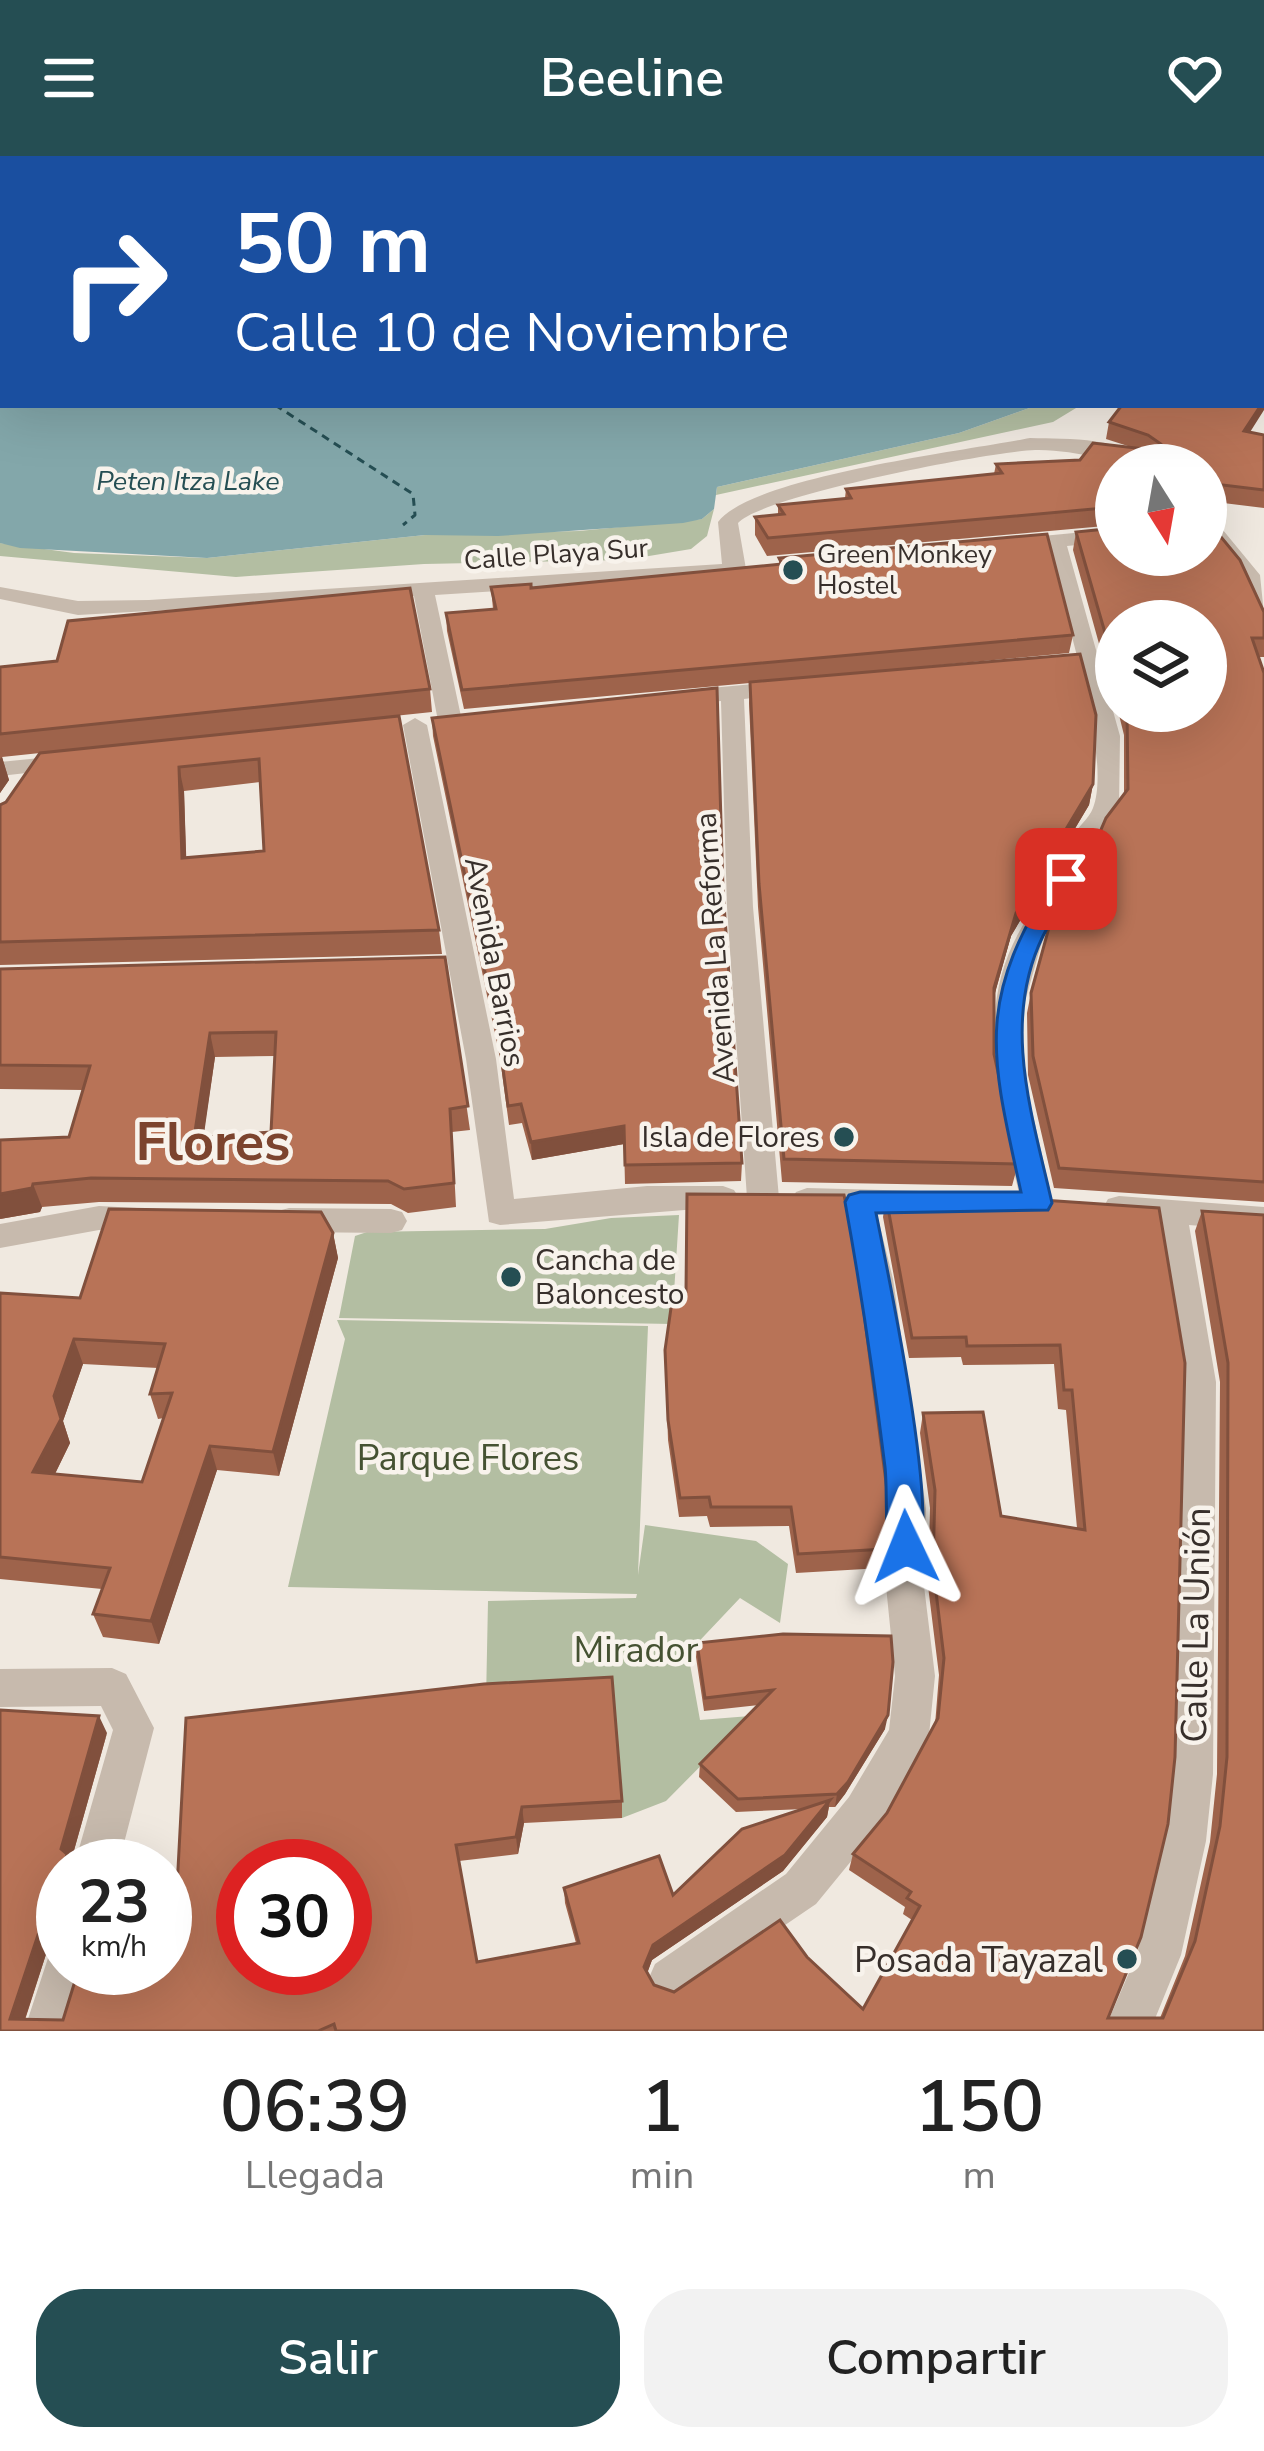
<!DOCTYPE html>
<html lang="es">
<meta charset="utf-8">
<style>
body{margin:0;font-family:"Nunito Sans",sans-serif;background:#f2f2f2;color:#222;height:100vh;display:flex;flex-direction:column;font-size:45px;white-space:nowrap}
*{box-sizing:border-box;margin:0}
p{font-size:39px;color:#767676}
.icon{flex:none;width:66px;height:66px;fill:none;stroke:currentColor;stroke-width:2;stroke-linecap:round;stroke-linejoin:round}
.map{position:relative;height:1875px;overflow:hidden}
.sheet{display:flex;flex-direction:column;background:#fff;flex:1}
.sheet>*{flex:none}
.guide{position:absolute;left:0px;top:0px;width:1266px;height:252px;box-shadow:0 12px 48px #0002;background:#1a4fa0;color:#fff;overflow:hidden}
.needle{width:78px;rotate:169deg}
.buttons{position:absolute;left:1095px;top:288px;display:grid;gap:24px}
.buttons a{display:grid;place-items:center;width:132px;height:132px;border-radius:50%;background:#fff;box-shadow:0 12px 48px #0002;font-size:60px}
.speed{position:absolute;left:36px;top:1683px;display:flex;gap:24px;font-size:60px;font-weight:700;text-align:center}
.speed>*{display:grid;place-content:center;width:156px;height:156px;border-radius:50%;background:#fff;box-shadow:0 12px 48px #0002;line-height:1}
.speed small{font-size:30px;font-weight:400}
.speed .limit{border:18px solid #d22;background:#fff;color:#111}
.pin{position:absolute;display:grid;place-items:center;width:102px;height:102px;color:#fff;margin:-51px;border-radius:24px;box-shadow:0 6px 18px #0006}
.me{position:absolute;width:132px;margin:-66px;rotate:358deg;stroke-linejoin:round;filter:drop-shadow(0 0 9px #0008)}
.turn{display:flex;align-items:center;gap:42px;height:252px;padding:0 36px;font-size:54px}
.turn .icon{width:156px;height:156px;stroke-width:2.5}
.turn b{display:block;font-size:84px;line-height:102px}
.eta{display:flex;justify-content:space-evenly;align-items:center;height:204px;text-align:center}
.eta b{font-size:72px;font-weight:600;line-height:84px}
.primary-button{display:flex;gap:24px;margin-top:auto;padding:24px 36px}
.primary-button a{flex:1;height:138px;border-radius:48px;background:#254e53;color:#fff;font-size:48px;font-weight:600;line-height:138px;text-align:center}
.primary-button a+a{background:#f2f2f2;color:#222}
header{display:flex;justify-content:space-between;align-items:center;height:156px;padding:0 36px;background:#254e53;color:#fff;font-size:54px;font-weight:600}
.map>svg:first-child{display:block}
.green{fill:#b3bea2}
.water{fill:#83a7aa}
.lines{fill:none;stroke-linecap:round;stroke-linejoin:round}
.ferry{stroke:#254e53;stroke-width:3;stroke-dasharray:8 6;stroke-linecap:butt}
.minor{fill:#c7baad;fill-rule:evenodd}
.wall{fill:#9e634b;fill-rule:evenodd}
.shaded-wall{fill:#81503d}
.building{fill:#b87357;stroke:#81503d;stroke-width:3;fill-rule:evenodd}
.route{fill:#1a73e8;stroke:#114b97;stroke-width:3}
.poi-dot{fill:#254e53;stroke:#f8f3ec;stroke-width:4.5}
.labels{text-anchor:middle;stroke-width:9;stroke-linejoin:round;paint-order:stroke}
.far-water-label{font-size:27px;font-style:italic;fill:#254e53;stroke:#f8f3ec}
.far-street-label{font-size:27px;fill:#372f2b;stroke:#f8f3ec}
.far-poi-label{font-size:27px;fill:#372f2b;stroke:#f8f3ec;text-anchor:start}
.street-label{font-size:30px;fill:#372f2b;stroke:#f8f3ec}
.poi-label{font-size:30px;fill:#372f2b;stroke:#f8f3ec;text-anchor:end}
.near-park-label{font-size:36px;fill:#455232;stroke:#f8f3ec}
.near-street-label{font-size:36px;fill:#372f2b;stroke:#f8f3ec}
.near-poi-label{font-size:36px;fill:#372f2b;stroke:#f8f3ec;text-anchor:end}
.town-label{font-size:54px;font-weight:bold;fill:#7c442e;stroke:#f8f3ec}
</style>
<header><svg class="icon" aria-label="menu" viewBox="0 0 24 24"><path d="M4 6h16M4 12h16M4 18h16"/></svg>Beeline<svg class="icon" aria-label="heart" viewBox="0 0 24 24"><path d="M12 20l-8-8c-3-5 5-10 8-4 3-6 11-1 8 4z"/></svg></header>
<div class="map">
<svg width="1264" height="1875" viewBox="0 0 1264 1875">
<rect width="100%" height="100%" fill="#f0e9e0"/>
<!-- green -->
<g class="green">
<path d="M1038,249h43l-28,17 -337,73 1,-8 242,-54z"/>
<path d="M714,353l-7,27 -16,13 -66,11 -201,4 -188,13 -236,-21v-13l74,10 133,5 218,-23 154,-4 123,-12z"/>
<path d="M679,1059l-7,109 -333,-6 16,-82 12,-4 178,-3 66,-11z"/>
<path d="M337,1164l311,6 -10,249 7,-50 111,16 32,23 -8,59 -40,-25 -52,55 12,67 50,-4 -84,85 -44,17 -10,-123 -126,6 2,-100 148,-3 1,-4 -349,-7 57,-248z"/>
</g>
<!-- water -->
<g class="water">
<path d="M143,0h1121v174l-1,-171z"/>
<path d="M0,203l3,46h1035l-79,28 -242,54 -3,22 -12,10 -19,4 -185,13 -73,-1 -218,23 -187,-10 -20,-5z"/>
</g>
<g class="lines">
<!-- ferry -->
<path class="ferry" d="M275,249l138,89 2,21 -12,10"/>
<!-- minor -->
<g class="minor">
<path d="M3,164v12l-3,1v-12z"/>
<path d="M1030,282c40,1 93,-1 125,27 -40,0 -78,-16 -120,-15 -43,1 -274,46 -297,73l8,46 -13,7 -298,19 27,126 -12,7 -12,-7 -24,-125 -336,19 -78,-16v-12l78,14 71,-1 573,-36 -4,-42c35,-46 247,-71 312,-84z"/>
<path d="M1206,360l7,2 47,57 4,39 -8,-2 -17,-36 -33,-41z"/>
<path d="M1116,373v12l-49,5 53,190 -1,72 -21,27 -19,44 -36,59 -21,74 2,64 29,127 -5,8h-22l-5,-8c-18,-87 -49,-185 -3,-269 18,-33 37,-63 54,-96 5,-11 17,-19 21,-30 20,-50 -31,-204 -46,-260l-37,3 -10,-6 10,-6z"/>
<path d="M786,525l12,7 -4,5 -50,6 9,208 26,291 -5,8h-22l-5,-8 -20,-291 -6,-206 -42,4 -12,-7 12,-7z"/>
<path d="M415,562l12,7 69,334 18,140 133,-13h76l11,4 5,8 -5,8 -234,19 -11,-3 -23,-163 -63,-334z"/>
<path d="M70,599l9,2v10l-79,9v-14z"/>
<path d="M807,1032l114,3 11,4 5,8 -5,8 -55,3 16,65 33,230 -2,77 11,90 -6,59 -50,92 -63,77 -145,99 -16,-7 -7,-16 7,-16 131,-90 63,-77 40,-67 6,-54 -9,-90 2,-77 -29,-230 -14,-66 -49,-5 -5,-8 5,-8z"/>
<path d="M1119,1040l145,11v24l-75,-6 27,157 -3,392 -7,67 -25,114 -31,76h-46l33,-77 27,-113 7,-67 11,-392 -25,-159 -49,-6 -5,-9 5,-9z"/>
<path d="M99,1050l57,3 5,9 -5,9 -57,3 -99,18v-24z"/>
<path d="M289,1052l102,1 11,3 5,9 -5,9 -11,3 -102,-1 -11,-3 -5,-9 5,-9z"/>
<path d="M112,1512l14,6 28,54 -36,138h-44l39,-136 -12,-24 -101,1v-38z"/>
<path d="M63,1791v21h25l-18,63h-46l26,-79z"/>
</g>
</g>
<!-- wall -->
<g class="wall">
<path d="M1109,266l155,13v73l-57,-7v19l57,92v45h-5l5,16v529l-210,-14 -26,-113 -1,-62 4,-20 56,-131 37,-67v-60l-6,-24h88l-90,-90v84l-43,-155 3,-18 130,23v-90h-90v60l-349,31 -12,-21v-18l23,-2v-10l67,-7 1,-9 148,-15 2,-10 84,-4 51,-13 -25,-8z"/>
<path d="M779,402l294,77 -4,18 -203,19 227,112 -4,21 -78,131 -17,60v58l24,110 -6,22 -230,-4 -24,-275 -9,-204 1,-20 -286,26 -17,-78 -1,-18 47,-4 -2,-22 40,1 248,-24z"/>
<path d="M0,511l430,22 2,23 -369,39 336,-35 40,214 3,24 -442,11v-160l6,-3 34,-49 -38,4 7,23 -9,13zM260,626l4,69 -78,7 -2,-67z"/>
<path d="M432,562l291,171 19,274 -1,18 -116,3 -1,-40 -92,16 -10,-37 -13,2 -9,-67 -67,-322z"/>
<path d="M445,801l25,173 -18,2 4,75 -48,6 -17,-9 -292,-2 -57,5 -2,5 -40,7 69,-82 14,-47 -83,-1v-120zM275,900l-4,76 -68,5 12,-80z"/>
<path d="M886,1041l273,11 -51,810h52l25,-62 25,-114 7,-68 3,-392 -25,-151 7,-20 62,4v816h-1264l107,-298 -36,128 3,5h-11v90l-5,-11 -10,3 -23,72h38l114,-132 9,-170 436,83v17l-98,5 -6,31 -59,7 18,101 99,-19 -11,-40 -1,-15 109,7 131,-86 -68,3 -37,-35 1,-13 59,-59 -55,6 -8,-54 1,-14 188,86 -40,65 -10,13h-6l-2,10 -44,54 -131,89 -5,13 7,12 20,7 133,-35 56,52 49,-89 -9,-6 2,-7 -56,-37 4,-16 34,-41 48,-88 4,-50 -11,-89 2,-78 -10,-75 3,-20 78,103 76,12 -11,-118 -8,-1 -4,-45 -91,1 -2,-8 -52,1 -26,-141z"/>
<path d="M333,1077l5,25 -59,218 -62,-6 -58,174 -56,-7 -10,-23 9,-25 -102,-10v-286l80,5zM83,1208l75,4 -8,26 8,25 6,-1 -22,64 -87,-8 15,-31 -7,-22z"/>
<path d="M665,1194l221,199 -4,19 -86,5 -7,-47 -79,1 -3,-11 -28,1 -11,-77z"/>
</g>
<!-- shaded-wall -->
<g class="shaded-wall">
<path d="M1264,244v10l-24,38 4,-17 17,-26h2z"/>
<path d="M2,601l7,23 -9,13v-34z"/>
<path d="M179,611l5,24 3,90 -5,-23z"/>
<path d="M1093,628l-4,21 -78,131 -21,75 4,-23 22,-75z"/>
<path d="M210,877l5,24 -15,105 -6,-24z"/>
<path d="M624,970v18l-92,16 -1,-18z"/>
<path d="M33,1028l9,23 -2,5 -40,7v-25z"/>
<path d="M333,1077l5,25 -59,218 -6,-24z"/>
<path d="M74,1183l9,25 -20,57 7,22 -26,53 -11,-24 21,-76z"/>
<path d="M210,1290l7,24 -58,174 -8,-23z"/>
<path d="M888,1559l-3,14 -40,65 -10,13 2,-13z"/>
<path d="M99,1560l8,17 -36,128 3,5h-10l-3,-17z"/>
<path d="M830,1644l-3,17 -44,54 -131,89 -8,22v-15l9,-22z"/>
<path d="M522,1651l2,16 -6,31 -2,-17z"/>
<path d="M63,1713v40l-7,-13z"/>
<path d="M56,1772l7,16 -15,4 -27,83 -11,-12 29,-87z"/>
</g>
<!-- building -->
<g class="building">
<path d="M1263,196l1,1 -1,49z"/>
<path d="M1122,249h139l-17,26 20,4v55l-58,-7v-18h-90v42l-348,31 -13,-21 29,-3 -6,-9 73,-7 -5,-9 156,-16 -6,-9 84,-4 13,-17 69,8 -1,-7 -13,-9 -39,-13z"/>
<path d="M1206,339l1,25 33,40 24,52v26h-12l12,35v509l-205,-14 -26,-112 -2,-63 20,-73 36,-58 19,-44 22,-29 -1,-78h79v-90h-90v50l-40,-139 40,-4v27h90z"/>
<path d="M1047,378l26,101 -611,55 -16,-77 50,-4 -5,-22 40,-3v4l251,-24 -3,-6z"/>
<path d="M410,432l20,101 -430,45v-67l57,-6 11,-40z"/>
<path d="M1080,498l16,61 -3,69 -77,129 -22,75v66l24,110 -234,-5 -25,-275 -9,-202z"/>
<path d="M717,532l6,201 19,274 -117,2 -1,-39 -93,16 -10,-38 -13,2 -9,-67 -67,-321z"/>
<path d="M399,560l40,214 -439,12v-137l6,-3 34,-49zM259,603l5,92 -82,7 -3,-91z"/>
<path d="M445,801l23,149 -18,3 4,74 -50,6 -16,-8 -297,-3 -58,6 -1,4 -32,6v-54l69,-3 21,-71 -90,-1v-96zM276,876l-5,100 -77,6 16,-105z"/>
<path d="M687,1038l157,1 13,64 30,231 -1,59 -88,5 -7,-47h-80l-2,-10 -29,1 -12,-78 -3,-70 6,-42 15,-16z"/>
<path d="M886,1041l156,3 117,8 26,155 -10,394 -7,67 -27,113 -33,81h55l32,-77 25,-115 7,-69 1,-394 -26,-152 62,4v816h-928l-2,-7 -16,7h-318v-321l99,6 -38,133 6,5 -11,42h7v52h-5l-2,-20 -17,4 -29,87 53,1 16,-52h86v-79l12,-1 9,-170 298,-34 128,-7 10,124 -100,6 -6,30 -60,8 21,117 102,-19 -15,-55 95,-32 14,39 69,-66 88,-29 -45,55 -132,90 -9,22 10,18 20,7 106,-72 27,37 56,52 57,-103 -13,-8 4,-6 -58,-38 34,-41 51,-95 6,-60 -11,-91 2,-77 -12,-77 60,-1 18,104 84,14 -13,-140h-8l-4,-45 -93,1 -1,-9 -54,1zM243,1710h102v102h-102z"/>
<path d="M109,1053l212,3 12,21 -60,219 -63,-6 -59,175 -58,-7 17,-46 -110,-11v-264l80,5zM74,1183l91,5 -15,50 22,-1 -30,89 -109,-10 28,-53 -7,-23z"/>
<path d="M783,1478l108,2 2,26 -5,53 -40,67 -11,12 -99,5 -38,-35 73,-74 -68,8 -8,-55z"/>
</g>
<!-- route -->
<path class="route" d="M1066,716l12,7c-11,19 -25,37 -35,57 -42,86 -11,179 9,267l-4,7 -172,3c12,61 63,300 42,345l-12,4 -12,-4c-11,-24 -6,-64 -9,-91 -11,-89 -24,-177 -40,-265l4,-7 11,-3h161c-31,-140 -46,-192 36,-318z"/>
<!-- markers -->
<g class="poi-dot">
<circle cx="793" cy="414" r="12"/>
<circle cx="844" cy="981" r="12"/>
<circle cx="511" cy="1121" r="12"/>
<circle cx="1127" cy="1803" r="12"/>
</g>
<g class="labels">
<!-- far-water labels -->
<g class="far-water-label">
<text x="188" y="334">Peten Itza Lake</text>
</g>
<!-- far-street labels -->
<g class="far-street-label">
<text transform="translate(556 398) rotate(-4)" y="9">Calle Playa Sur</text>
</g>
<!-- far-poi labels -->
<g class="far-poi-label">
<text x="817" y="407">Green Monkey<tspan x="817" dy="31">Hostel</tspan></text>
</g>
<!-- street labels -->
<g class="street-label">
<text transform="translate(715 792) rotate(-94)" y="10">Avenida La Reforma</text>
<text transform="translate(495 806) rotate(79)" y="10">Avenida Barrios</text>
</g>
<!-- poi labels -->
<g class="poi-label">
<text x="820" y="991">Isla de Flores</text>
<text x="535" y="1114" text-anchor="start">Cancha de<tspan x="535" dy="34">Baloncesto</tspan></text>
</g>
<!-- near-park labels -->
<g class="near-park-label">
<text x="468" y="1314">Parque Flores</text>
<text x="636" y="1506">Mirador</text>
</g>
<!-- near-street labels -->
<g class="near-street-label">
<text transform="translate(1195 1469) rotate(-89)" y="13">Calle La Unión</text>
</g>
<!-- near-poi labels -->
<g class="near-poi-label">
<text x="1103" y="1816">Posada Tayazal</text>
</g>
<!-- town labels -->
<g class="town-label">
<text x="213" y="1004">Flores</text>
</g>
</g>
</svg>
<div class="buttons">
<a><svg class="needle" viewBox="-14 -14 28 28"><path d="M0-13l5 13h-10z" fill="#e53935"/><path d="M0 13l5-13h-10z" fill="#767676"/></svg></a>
<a><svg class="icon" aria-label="layers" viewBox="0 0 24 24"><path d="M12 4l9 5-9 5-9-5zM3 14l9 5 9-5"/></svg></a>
</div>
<div class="speed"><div>23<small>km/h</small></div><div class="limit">30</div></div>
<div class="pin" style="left:1066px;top:723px;background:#d93025"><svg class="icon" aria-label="arrive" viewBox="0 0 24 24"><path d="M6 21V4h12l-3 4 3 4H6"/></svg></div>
<svg class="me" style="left:906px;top:1391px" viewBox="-20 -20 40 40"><path d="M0-17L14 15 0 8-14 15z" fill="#1a73e8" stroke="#fff" stroke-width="4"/></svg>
<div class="guide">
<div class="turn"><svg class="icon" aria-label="right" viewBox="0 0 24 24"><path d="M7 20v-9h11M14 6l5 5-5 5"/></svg><div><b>50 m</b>Calle 10 de Noviembre</div></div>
</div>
</div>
<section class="sheet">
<div class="eta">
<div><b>06:39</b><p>Llegada</p></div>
<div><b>1</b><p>min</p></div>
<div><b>150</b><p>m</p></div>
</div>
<div class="primary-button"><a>Salir</a><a>Compartir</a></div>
</section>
